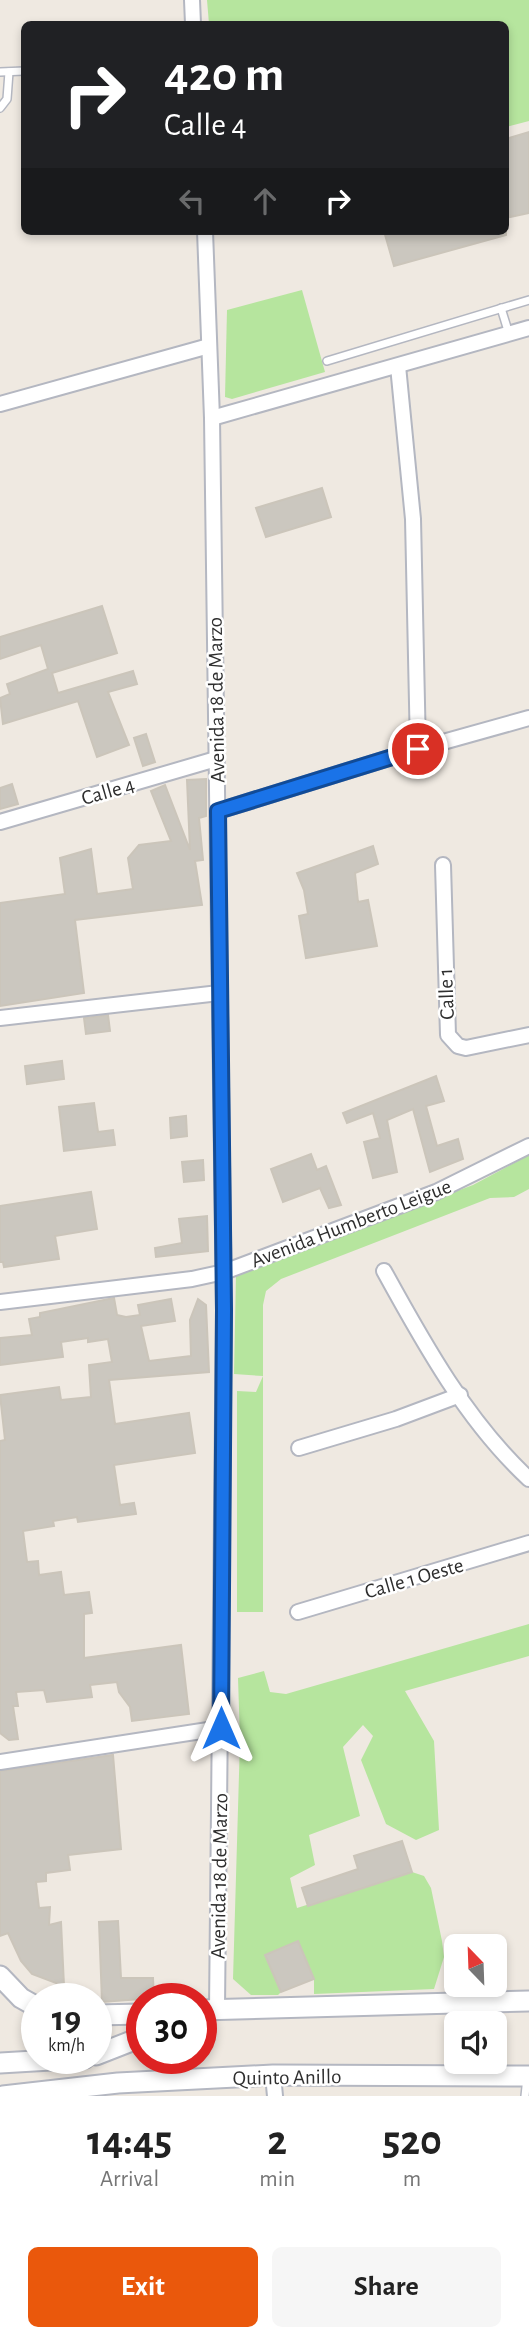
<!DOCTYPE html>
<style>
body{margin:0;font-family:"Alegreya Sans",sans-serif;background:#f6f6f6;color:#222;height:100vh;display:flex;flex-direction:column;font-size:26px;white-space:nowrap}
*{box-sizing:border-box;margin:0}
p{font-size:23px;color:#767676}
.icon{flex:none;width:38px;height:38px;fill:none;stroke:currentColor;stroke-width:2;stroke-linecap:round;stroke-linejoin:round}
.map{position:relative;height:2096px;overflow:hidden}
.sheet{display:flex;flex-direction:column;background:#fff;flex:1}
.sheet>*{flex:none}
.top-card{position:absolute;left:21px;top:21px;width:488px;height:214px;border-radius:10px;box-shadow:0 4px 10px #0003;background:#202124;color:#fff;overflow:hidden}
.needle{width:46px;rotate:337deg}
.fabs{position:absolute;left:444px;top:1934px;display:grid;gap:14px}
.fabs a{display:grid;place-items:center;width:63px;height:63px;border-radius:10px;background:#fff;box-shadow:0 4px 10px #0003;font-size:35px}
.speed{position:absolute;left:21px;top:1983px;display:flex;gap:14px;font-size:35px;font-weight:700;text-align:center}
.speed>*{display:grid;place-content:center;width:91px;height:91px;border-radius:50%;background:#fff;box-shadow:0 4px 10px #0003;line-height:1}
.speed small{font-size:18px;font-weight:400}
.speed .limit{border:10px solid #d22;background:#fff;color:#111}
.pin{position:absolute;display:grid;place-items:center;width:60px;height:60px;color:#fff;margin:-30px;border:4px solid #fff;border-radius:50%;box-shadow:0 2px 7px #0007}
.me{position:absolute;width:77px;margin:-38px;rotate:0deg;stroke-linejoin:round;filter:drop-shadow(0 0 5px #0008)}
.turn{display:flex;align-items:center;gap:24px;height:147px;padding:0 28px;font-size:32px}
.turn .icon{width:91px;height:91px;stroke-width:2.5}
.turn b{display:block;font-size:49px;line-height:60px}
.lanes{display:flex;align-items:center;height:66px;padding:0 28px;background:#0003;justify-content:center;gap:35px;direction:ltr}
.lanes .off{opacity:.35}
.eta{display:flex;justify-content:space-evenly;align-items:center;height:119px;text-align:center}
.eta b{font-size:42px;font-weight:600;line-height:49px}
.primary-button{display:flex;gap:14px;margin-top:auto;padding:14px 28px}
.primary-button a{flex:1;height:80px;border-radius:10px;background:#ea580c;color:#fff;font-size:28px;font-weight:600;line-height:80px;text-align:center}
.primary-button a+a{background:#f6f6f6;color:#222}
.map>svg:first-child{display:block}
.green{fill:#b6e59e}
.building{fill:#cbc7bf;stroke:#cbc5ba;stroke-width:2}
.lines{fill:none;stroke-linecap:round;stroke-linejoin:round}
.lane-casing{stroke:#b4b7c1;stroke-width:10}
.street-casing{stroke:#b4b7c1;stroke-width:18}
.secondary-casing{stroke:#b4b7c1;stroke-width:23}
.lane{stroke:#fff;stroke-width:7}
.street{stroke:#fff;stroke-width:14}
.secondary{stroke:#fff;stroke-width:19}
.route-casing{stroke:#114b97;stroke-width:18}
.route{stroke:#1a73e8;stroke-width:12}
.labels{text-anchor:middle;stroke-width:5;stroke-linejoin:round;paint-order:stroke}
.street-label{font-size:21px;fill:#2e2e2e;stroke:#fff}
</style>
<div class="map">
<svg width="529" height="2096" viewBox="0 0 529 2096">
<rect width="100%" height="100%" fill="#efe9e1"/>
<!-- green -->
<g class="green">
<path d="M207,0h322v121l-23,6v-103h-297z"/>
<path d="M302,290l23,82 -93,27 -7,-2 2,-87z"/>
<path d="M529,1155v34l-15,8 -24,1 -209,81 -15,12 -3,14v307h-26v-221l19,1 7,-16 -29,-2 2,-100 237,-89z"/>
<path d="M529,1624v32l-124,35 29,50 5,89 -23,10 -30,-16 -25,-64 12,-24 -10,-11 -20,22 17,69 -51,19 6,30 -25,13 7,30 115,-36 12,4 7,12 11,53 2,16 -10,32 -120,5v-15l-16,-38 -33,14 16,37 -3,3h-27l-18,-16 7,-239 -2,-62 26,-7 6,21 16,2z"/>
</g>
<!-- building -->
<g class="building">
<path d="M529,132v81l-19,4 -4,-15v-63z"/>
<path d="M384,231h122v4l-112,31z"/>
<path d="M322,488l9,29 -65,20 -10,-29z"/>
<path d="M102,606l15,47 -65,20 6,20 75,-22 4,13 -29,8 21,53 -32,12 -19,-56 -75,23 -3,-26 10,-4 -3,-10 41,-15 -7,-24 -41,14v-22z"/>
<path d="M146,734l9,28 -12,4 -9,-28z"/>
<path d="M206,779v37l-7,2 4,42 -8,1 7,44 -127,15 9,73 -84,13v-103l65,-9 -5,-36 31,-9 6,45 36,-5 -5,-31 11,-13 32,-4 -20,-50 14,-6 25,65 -3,-70z"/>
<path d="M12,784l6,20 -18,5v-21z"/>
<path d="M373,846l5,18 -23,9 3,29 10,-2 9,46 -71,12 -7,-42 9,-2 -4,-24 -7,-17z"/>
<path d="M108,1015l2,16 -24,3 -2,-16z"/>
<path d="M62,1061l2,18 -37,5 -2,-18z"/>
<path d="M436,1076l8,25 -18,5 11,40 21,-7 5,20 -33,13 -17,-63 -26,11 10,52 -24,6 -9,-36 16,-4 -7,-25 -26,10 -4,-10z"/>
<path d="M94,1103l4,29 15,-2 2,15 -51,6 -5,-44z"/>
<path d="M186,1116l1,20 -16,2 -1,-20z"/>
<path d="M311,1154l6,16 9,-4 15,39 -12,3 -9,-20 -37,14 -12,-33z"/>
<path d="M203,1160l1,20 -20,2 -2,-20z"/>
<path d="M91,1192l6,37 -42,7 4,23 -55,8 -1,-5h-3v-56z"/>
<path d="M207,1216l1,35 -52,6 -1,-9 27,-5 -3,-24z"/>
<path d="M114,1298l3,17 9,2 14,-2 -2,-10 33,-6 4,22 -34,5 8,35 42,-5 -1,-36 8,-21 8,6 3,67 -100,8 6,44 74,-11 6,40 -81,12 6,40 14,-2 2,11 -58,8 -1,-5 -24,4 1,5 -31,5 4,31 11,-1 1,14 22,-3 3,23 25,-3 3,21 -8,1v44l97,-13 8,69 -57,7 -2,-14 -11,-15 -2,-10 -27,3 2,12 -45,5 -3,-12 -28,2 2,14h-5l5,33 -9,1 -9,-7v-292l5,-1 -5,-45 59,-8 2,13 30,-3 -2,-32 23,-3 -4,-23 -20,3v-4l-27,4 2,15 -63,8v-27l32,-3 -3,-16 11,-2v-4z"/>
<path d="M113,1755l8,94 -53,6 2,15 -24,3v8l-10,1 3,26 11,-1 -1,18 12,-3 3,64 -32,-12 -11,-13 -13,-28 -8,3v-165z"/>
<path d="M402,1841l10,31 -104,34 -6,-18 56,-19 -4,-13z"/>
<path d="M118,1921l3,57h32l1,20 -52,4 -3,-80z"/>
<path d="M298,1941l16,38 -33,13 -16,-37z"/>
</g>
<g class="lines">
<!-- lane casing -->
<g class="lane-casing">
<g id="lane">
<path d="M0,72l24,-1"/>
<path d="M0,108l7,-9 2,-27"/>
<path d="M501,308l8,26"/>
<path d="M327,361l202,-61"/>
<path d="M525,2096l2,-19"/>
</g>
</g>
<!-- street casing -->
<g class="street-casing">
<g id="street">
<path d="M192,0l1,24"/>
<path d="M205,231l7,187 12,892 -7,699"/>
<path d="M398,366l15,153 5,230"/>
<path d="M0,404l209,-58"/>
<path d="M212,418l317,-90"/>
<path d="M218,811l200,-62 111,-31"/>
<path d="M0,822l216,-63"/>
<path d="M443,865l5,170 10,11 8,2 63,-13"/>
<path d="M0,1018l219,-25"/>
<path d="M384,1271c40,73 84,152 145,208"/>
<path d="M0,1302l192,-23 32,-7 212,-80 93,-46"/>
<path d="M299,1448l97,-29 64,-24"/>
<path d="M298,1612l231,-69"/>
<path d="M0,1762l221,-34"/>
<path d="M273,2075l2,21"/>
</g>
</g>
<!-- secondary casing -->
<g class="secondary-casing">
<g id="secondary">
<path d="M0,1976l21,22 16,9"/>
<path d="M201,2010l328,-9"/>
<path d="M96,2015l46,-1"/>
<path d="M96,2055l46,-18"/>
<path d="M0,2063l85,-5"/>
<path d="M3,2096l115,-13 155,-8 256,1"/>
</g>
</g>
<!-- lane -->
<use href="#lane" class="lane"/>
<!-- street -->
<use href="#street" class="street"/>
<!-- secondary -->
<use href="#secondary" class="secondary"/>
</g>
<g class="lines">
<!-- route casing -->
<g class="route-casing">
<path id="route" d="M221,1728l3,-418 -6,-499 200,-62"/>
</g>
<!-- route -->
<use href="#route" class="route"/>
</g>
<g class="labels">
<!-- street labels -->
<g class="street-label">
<text transform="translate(216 700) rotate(-91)" y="7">Avenida 18 de Marzo</text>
<text transform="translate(108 791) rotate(-16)" y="7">Calle 4</text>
<text transform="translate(446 994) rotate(-92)" y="7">Calle 1</text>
<text transform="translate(351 1223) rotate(-21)" y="7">Avenida Humberto Leigue</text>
<text transform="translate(414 1578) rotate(-16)" y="7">Calle 1 Oeste</text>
<text transform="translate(219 1876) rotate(-89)" y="7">Avenida 18 de Marzo</text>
<text transform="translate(287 2077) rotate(-1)" y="7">Quinto Anillo</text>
</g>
</g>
</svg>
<div class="fabs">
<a><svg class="needle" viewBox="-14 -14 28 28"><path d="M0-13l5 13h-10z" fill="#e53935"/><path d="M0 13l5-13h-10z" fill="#767676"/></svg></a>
<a><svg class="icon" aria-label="sound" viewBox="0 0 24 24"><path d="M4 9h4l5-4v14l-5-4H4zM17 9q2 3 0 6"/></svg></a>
</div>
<div class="speed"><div>19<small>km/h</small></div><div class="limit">30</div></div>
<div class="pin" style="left:418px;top:749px;background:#d93025"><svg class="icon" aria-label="arrive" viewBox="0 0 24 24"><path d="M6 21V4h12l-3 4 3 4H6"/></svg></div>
<svg class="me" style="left:221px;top:1728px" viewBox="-20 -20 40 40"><path d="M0-17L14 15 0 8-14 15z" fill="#1a73e8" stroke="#fff" stroke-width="4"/></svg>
<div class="top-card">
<div class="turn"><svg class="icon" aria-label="right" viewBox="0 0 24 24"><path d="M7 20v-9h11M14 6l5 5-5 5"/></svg><div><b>420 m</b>Calle 4</div></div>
<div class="lanes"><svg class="icon off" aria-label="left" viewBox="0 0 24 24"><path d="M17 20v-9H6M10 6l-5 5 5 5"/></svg><svg class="icon off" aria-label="ahead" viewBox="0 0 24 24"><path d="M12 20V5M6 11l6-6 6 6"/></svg><svg class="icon" aria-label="right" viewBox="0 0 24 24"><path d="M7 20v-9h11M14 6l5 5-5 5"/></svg></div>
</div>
</div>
<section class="sheet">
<div class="eta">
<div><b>14:45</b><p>Arrival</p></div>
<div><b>2</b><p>min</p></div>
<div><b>520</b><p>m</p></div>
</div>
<div class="primary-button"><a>Exit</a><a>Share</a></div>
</section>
